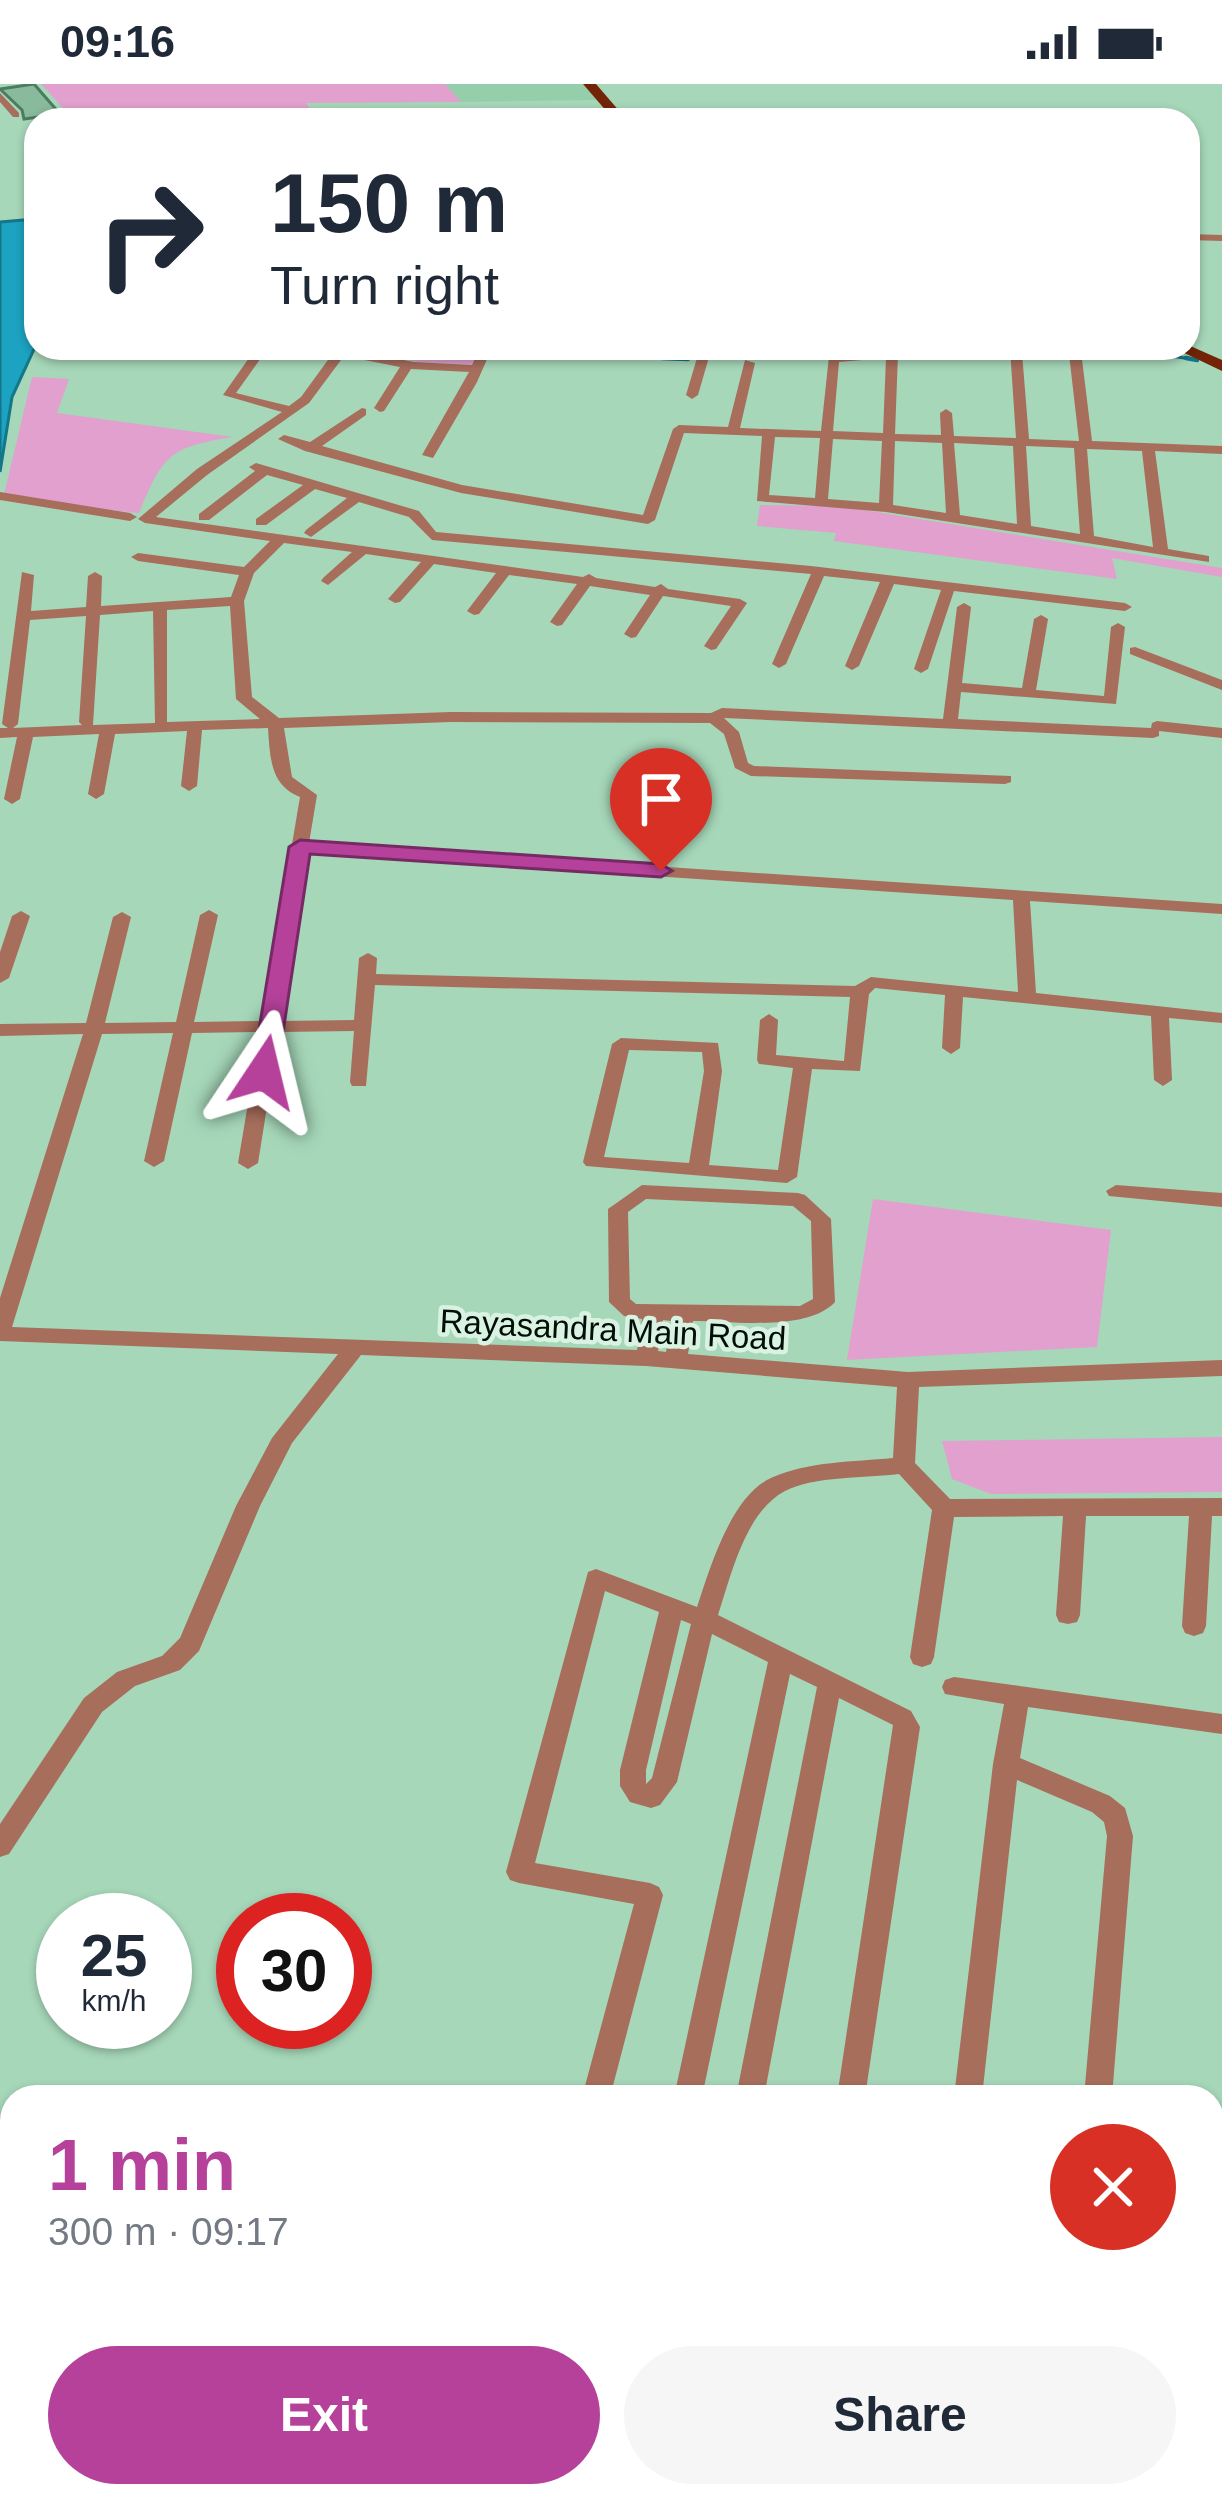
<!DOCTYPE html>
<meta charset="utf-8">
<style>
body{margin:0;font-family:Arial,sans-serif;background:#f6f6f7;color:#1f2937;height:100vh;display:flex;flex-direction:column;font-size:45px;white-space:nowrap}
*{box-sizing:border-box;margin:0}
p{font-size:39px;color:#747a83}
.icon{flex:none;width:66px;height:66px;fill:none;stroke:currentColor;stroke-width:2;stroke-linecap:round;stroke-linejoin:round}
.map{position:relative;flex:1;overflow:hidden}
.sheet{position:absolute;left:0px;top:2001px;width:1224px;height:423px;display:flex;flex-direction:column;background:#fff;border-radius:36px 36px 0 0;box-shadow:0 3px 9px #0004}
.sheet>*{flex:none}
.top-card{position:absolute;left:24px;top:24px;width:1176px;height:252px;border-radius:36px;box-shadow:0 3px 9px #0004;background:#fff;color:#1f2937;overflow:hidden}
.speed{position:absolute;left:36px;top:1809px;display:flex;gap:24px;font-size:60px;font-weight:700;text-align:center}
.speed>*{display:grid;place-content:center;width:156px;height:156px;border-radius:50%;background:#fff;box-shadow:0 3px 9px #0004;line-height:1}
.speed small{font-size:30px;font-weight:400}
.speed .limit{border:18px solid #d22;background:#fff;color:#111}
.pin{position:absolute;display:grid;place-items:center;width:102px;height:102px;color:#fff;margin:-123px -51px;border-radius:50% 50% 50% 0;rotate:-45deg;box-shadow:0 0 12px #0007}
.pin .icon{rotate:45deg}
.me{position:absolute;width:132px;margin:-66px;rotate:10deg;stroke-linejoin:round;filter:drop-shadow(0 0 9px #0008)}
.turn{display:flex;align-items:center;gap:42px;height:252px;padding:0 48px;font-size:54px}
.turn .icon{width:156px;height:156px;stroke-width:2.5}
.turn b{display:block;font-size:84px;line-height:102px}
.round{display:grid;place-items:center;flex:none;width:126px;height:126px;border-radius:63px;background:#f6f6f7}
.summary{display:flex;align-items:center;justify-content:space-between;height:204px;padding:0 48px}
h1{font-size:72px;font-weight:700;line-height:90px;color:#b5419a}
.action{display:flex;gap:24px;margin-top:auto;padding:24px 48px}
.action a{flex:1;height:138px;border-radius:72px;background:#b5419a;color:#fff;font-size:48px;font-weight:700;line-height:138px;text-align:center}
.action a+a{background:#f6f6f7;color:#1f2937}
.status{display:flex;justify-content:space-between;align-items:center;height:84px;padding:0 60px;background:#fff;direction:ltr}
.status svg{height:33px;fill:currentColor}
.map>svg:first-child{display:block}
.built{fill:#94ceab}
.green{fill:#e1a0ce}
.water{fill:#1ca3c1;stroke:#147789;stroke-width:3}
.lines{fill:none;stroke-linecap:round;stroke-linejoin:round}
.stream-far1{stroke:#147789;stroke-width:3}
.stream{stroke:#147789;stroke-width:4.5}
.building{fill:#89ba9c;stroke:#4c7b60;stroke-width:3}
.minor{fill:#a76e5c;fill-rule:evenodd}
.major{fill:#742406;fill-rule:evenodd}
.route{fill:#b5419a;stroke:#762a64;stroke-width:3}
.labels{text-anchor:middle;stroke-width:9;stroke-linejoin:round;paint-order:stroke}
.street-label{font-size:33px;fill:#010f06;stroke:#d9f2e2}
</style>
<div class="status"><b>09:16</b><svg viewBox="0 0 49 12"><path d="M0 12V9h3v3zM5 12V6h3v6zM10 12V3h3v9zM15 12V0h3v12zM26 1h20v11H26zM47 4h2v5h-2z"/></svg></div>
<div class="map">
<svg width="1222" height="2422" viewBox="0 0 1222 2422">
<rect width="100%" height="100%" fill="#a6d7b9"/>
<!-- built -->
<path class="built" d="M445,0h138l15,16 -137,2z"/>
<!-- green -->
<g class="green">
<path d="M41,0h404l16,18 -155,1 12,17h-244z"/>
<path d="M353,264l126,1 -6,16 -56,-3z"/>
<path d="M32,293l37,2 -12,34 176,24c-64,10 -70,18 -94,76l-136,-14z"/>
<path d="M760,421l79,1 383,62v9l-110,-19 5,21 -283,-38 2,-8 -79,-7z"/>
<path d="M873,1115l238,31 -14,117 -250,13z"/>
<path d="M1222,1353v55l-231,2 -39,-15 -10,-38z"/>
</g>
<!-- water -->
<path class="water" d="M36,135v126l-24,52 -12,75v-250z"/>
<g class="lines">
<!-- stream-far1 -->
<g class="stream-far1">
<path d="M403,264l64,6"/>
<path d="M1119,264l78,12"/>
<path d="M757,268l44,-4"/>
<path d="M491,270l197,5"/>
</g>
<!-- stream -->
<g class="stream">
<path d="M662,274l26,1"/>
<path d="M1186,274l11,2"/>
</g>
</g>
<!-- building -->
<path class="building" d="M34,0l26,30 -36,5 -2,-9 -22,-21z"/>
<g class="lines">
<!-- minor -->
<g class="minor">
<path d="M0,9l19,20v4h-6l-13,-15z"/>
<path d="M1188,150l34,1v6l-34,-1z"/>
<path d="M256,264h12l-32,45 53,13 12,-9 32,-44 -15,-5h25l71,14 58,3 8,-17h12l-15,34 -44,76 -11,-3 47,-83 -58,-3 -27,42 -4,1 -6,-4 26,-41 -56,-11 -35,47 -102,72 -51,42 427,60 6,-3 7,4 59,9 6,-3 7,5 72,10 7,4 -31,46 -5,1 -7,-4 27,-40 -68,-10 -27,41 -5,1 -7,-4 26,-39 -60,-9 -28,39 -5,1 -7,-4 27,-38 -68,-9 -30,39 -5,1 -7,-4 29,-38 -62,-9 -34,38 -5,1 -7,-4 33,-37 -55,-8 -38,31 -7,-4 2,-3 29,-26 -68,-9 -30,30 -10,28 8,96 27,21 172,-6 260,1 11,-5 221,11 14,-112 7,-4 7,4 -9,76 60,5 12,-69 7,-4 7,4 -12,71 68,6 7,-69 7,-4 7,4 -9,77 -155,-12 -3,27 193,9 1,-5 5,-2 65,7v10l-63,-7v5l-6,2 -429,-20 15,14 9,31 6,3 257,10v6l-6,2 -254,-8 -16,-8 -11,-34 -14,-11 -259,-1 -167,6 8,49 25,18 -8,48 913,61v10l-192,-13 6,92 186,20v10l-53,-5 3,62 -9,6 -9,-6 -3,-64 -188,-19 -3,51 -9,6 -9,-6 3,-53 -70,-7 -6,6 -9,77 -48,-2 -15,108 -10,6 -201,-17 -3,-4 29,-118 9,-6 97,5 4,28 -13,94 69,5 15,-102 -34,-4 -2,-4 3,-40 9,-6 9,6 -2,35 68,6 6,-64 -475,-12 -9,101h-14l-2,-4 4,-51 -75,1 -21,131 -10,6 -10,-6 22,-131 -68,1 -28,128 -10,6 -10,-6 29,-128 -71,1 -90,293 625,23 5,-31 -18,-3 -15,-14 -1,-93 34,-24 156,8 7,2 26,24 4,83c-28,30 -103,19 -142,19l-5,33 220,18 314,-12v16l-303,11 -4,76 35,36 272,-1v18h-10l-6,110 -3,7 -9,3 -9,-3 -3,-7 7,-110h-103l-6,99 -3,7 -9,2 -9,-2 -3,-7 7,-99 -109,1 -20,140 -3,7 -9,3 -9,-3 -3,-7 22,-147 -33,-36c-32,4 -86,2 -114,17 -40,21 -54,85 -67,124l193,96 9,16 -55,370h-28l56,-372 -54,-27 -75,399h-28l81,-410 -27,-13 -88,423h-28l94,-435 -56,-28 -35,148 -17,23 -9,3 -21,-6 -10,-16v-16l39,-158 -54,-21 -70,272 115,20 9,4 4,8 -53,202h-28l52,-193 -115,-21 -9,-3 -4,-8 82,-300 8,-3 8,3 93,35c13,-39 34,-111 74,-129 37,-17 83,-16 122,-20l4,-71 -251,-21 -285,-11 -69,88 -32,63 -61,145 -19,19 -45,16 -33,26 -93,142 -9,3v-33l84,-126 33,-26 45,-16 18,-18 56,-132 36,-68 66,-84 -338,-13v-43l83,-264 -83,2v-12l86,-1 27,-106 9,-5 9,5 -26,106 71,-1 24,-107 9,-5 9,5 -24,107 68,-1 38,-224c-30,-12 -30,-40 -32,-69l-66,2 -5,56 -8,5 -8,-5 6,-55 -72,3 -11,60 -8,5 -8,-5 11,-60 -66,3 -13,62 -8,5 -8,-5 13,-62 -17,1v-10h8l-6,-4 20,-152 12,3 -3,36 55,-4 2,-31 7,-4 7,4 -1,30 130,-9 8,-22 -101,-14 -7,-4 7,-4 106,14 26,-26 -125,-18 -7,-4 59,-50 85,-57 -59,-17zM230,522l6,93 24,20 -93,3v-112zM153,527l2,112 -62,2 7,-110zM86,532l-7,106 3,3 -69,3 5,-4 12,-104zM308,769l705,47 5,92 -147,-15 -16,9 -479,-12 1,-16 -9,-5 -9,5 -5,62 -73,1zM629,966l73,2 2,19 -15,92 -85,-6zM646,1115l147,7 18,15 2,78 -13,7 -164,-2 -6,-5 -2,-87zM663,1236l8,1 -5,31 -8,-1zM681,1536l10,4 -39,154 -6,6v-14z"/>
<path d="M505,264l182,3 83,-3 -6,4 -55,5 -11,38 -6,4 -6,-4 11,-37 -186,-6z"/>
<path d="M1077,264l4,3 11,90 130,5v8l-67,-3 13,98 41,7v6l-323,-50 -129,-11 5,-65 -78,-3 -29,87 -7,4 -187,-31 -156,-42 -27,-12 6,-4 26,7 52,-34 4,1v6l-44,31 140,39 181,30 30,-86 6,-4 49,2 17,-67 10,3 -15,65 81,3 8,-75 63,-6 6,4 -3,80 46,1 -1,-22 6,-4 6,4 2,23 62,2 -6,-89zM1022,269l47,1 10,87 -50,-2zM886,274l-3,75 -50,-2 6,-69zM775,353l45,1 -5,60 -46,-3zM833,355l49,2 -3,62 -51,-4zM895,357l47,2 4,70 -53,-8zM954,359l59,3 4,78 -57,-9zM1026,362l48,2 6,86 -49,-8zM1087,365l55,2 11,96 -59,-11z"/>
<path d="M256,379l163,48 17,21 375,34 314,37 7,4 -7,4 -171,-20 -26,78 -7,4 -7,-4 27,-79 -47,-6 -35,82 -7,4 -7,-4 35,-84 -56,-6 -38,88 -7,4 -7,-4 39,-90 -379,-34 -23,-23 -50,-15 -48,35 -7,-4 2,-3 41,-32 -32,-9 -49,36h-10v-6l47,-34 -36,-10 -58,45h-10v-6l56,-43 -6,-4z"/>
<path d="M0,408l130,21 7,4 -7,4 -130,-21z"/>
<path d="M1135,563l87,33v10l-92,-36v-6z"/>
<path d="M21,827l9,5 -21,62 -9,5v-31l12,-36z"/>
<path d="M1116,1101l106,8v14l-113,-11 -3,-5z"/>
<path d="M954,1593l268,37v20l-194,-27 -8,51 90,38 15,12 8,28 -21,261h-28l23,-261 -3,-14 -12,-10 -75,-32 -35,317h-28l39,-333 11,-60 -59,-10 -3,-7 3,-7z"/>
<path d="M0,2106l12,5v30l-12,-5z"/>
<path d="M733,2412h53l4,10h-53z"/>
<path d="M1061,2412h32l-1,10h-32z"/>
</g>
<!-- major -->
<g class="major">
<path d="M583,0h13l31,36h-13z"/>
<path d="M1188,261l34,15v11l-48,-23z"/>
</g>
</g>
<!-- route -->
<path class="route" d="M300,756l361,24 11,7 -11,6 -351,-23 -33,218 -13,8 -12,-8 37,-225z"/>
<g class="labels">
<!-- street labels -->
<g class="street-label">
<text transform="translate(613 1245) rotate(3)" y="12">Rayasandra Main Road</text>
</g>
</g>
</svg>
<div class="speed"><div>25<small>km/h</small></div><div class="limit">30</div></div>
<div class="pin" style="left:661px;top:787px;background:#d93025"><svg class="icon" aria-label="arrive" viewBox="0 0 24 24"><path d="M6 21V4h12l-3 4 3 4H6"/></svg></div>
<svg class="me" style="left:264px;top:988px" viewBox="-20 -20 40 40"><path d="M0-17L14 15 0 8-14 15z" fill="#b5419a" stroke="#fff" stroke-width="4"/></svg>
<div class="top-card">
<div class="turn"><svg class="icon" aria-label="right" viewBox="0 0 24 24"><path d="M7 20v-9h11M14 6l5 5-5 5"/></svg><div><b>150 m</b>Turn right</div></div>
</div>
<section class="sheet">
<div class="summary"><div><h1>1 min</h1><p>300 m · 09:17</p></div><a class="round" style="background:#d93025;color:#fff"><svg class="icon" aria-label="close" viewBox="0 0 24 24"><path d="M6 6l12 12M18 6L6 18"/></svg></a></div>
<div class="action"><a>Exit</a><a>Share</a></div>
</section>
</div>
